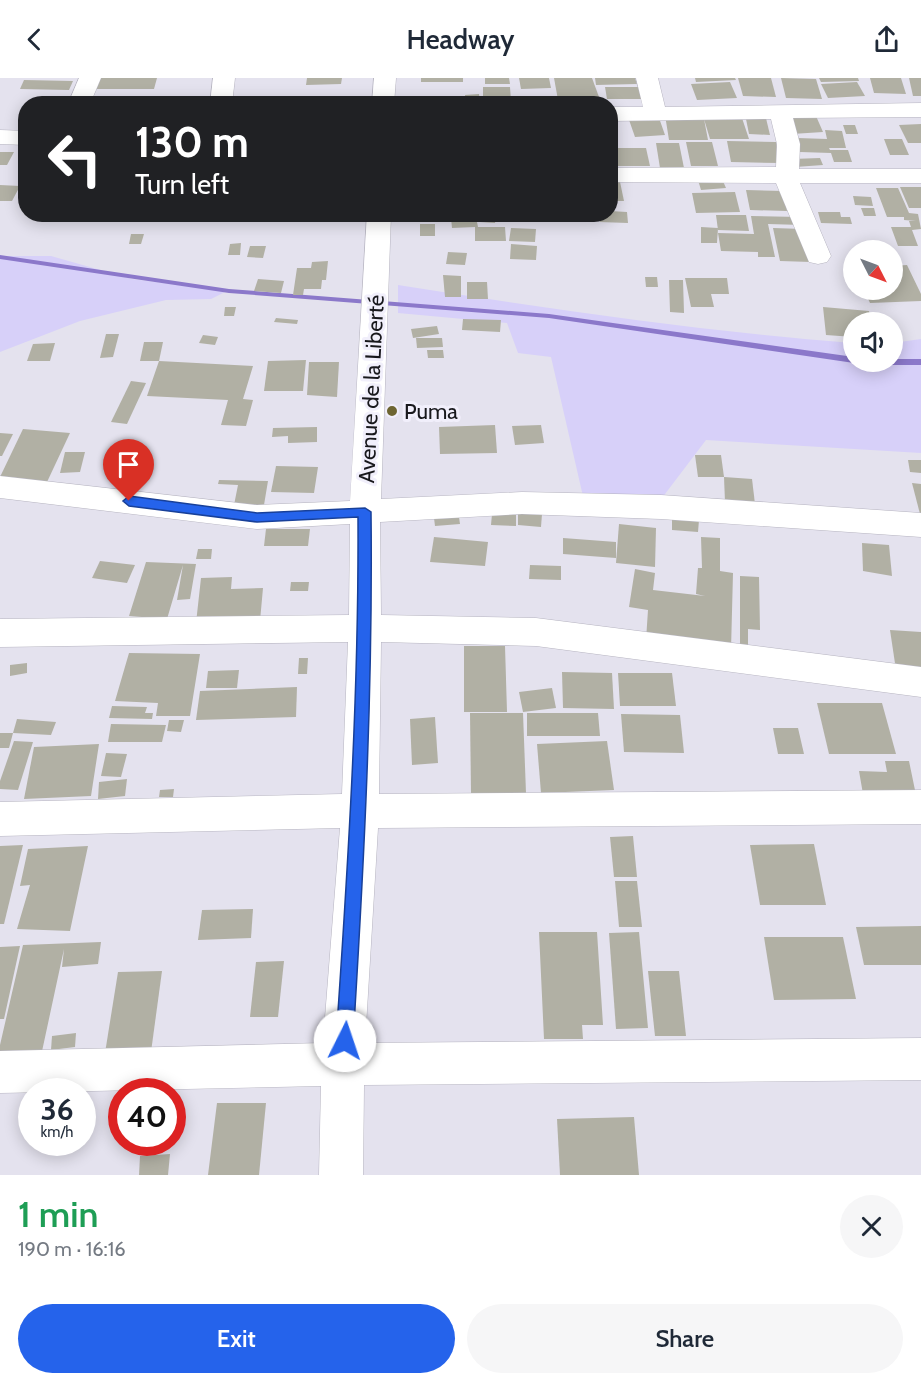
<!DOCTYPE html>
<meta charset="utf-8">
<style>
body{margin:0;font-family:Cabin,sans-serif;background:#f6f6f7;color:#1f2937;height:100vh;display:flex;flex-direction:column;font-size:22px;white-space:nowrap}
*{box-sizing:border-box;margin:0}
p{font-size:20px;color:#747a83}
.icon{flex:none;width:33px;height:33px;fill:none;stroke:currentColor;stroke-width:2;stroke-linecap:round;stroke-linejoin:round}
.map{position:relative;height:1097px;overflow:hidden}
.panel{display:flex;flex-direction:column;background:#fff;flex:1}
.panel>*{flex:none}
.hud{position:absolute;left:18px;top:18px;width:600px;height:126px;border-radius:24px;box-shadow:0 3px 15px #0003;background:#202124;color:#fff;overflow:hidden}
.needle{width:39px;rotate:132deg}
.controls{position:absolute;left:843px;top:162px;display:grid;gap:12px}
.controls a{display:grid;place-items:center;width:60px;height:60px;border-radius:50%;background:#fff;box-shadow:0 3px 15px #0003;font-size:30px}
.speed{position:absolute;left:18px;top:1000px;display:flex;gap:12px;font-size:30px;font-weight:700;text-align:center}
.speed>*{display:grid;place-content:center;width:78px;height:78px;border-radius:50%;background:#fff;box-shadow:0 3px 15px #0003;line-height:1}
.speed small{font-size:15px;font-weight:400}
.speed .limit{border:9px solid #d22;background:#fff;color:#111}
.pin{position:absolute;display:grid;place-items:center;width:51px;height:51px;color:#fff;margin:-62px -26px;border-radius:50% 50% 50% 0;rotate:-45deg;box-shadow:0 0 6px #0007}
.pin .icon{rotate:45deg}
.me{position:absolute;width:66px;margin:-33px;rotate:4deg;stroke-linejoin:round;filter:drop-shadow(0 0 4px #0008)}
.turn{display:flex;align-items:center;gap:21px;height:126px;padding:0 18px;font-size:27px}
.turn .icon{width:78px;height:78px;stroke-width:2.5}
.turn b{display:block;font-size:42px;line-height:51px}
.round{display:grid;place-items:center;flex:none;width:63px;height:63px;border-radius:32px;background:#f6f6f7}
.summary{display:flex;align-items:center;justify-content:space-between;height:102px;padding:0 18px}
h1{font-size:36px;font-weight:600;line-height:45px;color:#1e9e55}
.button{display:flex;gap:12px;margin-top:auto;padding:12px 18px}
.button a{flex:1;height:69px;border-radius:36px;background:#2563eb;color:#fff;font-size:24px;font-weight:600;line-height:69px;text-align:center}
.button a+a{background:#f6f6f7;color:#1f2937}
header{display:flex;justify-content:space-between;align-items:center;height:78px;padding:0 18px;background:#fff;font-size:27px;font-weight:600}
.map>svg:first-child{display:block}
.green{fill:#d7d0f9}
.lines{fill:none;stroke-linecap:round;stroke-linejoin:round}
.stream{fill:#8b78ca;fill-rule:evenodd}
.building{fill:#b1b0a4}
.minor-casing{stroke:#b6b4c0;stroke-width:1}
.minor{fill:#fff;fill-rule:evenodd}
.route{fill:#2563eb;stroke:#184099;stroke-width:1.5}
.poi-dot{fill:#6d6531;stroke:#f1effb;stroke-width:2}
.labels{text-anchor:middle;stroke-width:6;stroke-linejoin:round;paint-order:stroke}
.street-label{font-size:22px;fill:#18181c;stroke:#f1effb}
.poi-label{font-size:22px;fill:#18181c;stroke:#f1effb;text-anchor:start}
</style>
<header><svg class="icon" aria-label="back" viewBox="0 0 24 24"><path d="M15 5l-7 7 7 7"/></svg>Headway<svg class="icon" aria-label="share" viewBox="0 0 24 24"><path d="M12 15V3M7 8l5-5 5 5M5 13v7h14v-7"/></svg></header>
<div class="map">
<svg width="921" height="1097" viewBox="0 0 921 1097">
<rect width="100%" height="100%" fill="#e4e2ee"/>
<!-- green -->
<g class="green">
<path d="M0,178h51l81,23 95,12 -16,8 -45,1 -86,21 -80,31z"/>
<path d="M398,207c152,24 303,46 455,58l1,19h38l1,-19 28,-4v114l-215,-13 -44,58 -77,7 -34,-148 -33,-4 -11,-30 -109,-10z"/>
</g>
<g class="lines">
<!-- stream -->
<g class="stream">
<path d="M0,177l229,34 320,25 305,43v5h3l-3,1 -305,-45 -320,-25 -229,-34z"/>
<path d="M892,281h29v6h-55l-4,-3h30z"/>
</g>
</g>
<!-- building -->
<g class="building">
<path d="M100,0h57l-3,11h-58z"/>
<path d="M307,0h35l-1,6 -35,1z"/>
<rect x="421" y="0" width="42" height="4"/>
<path d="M485,0h24l1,6h-25z"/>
<path d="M519,0h30l2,10 -30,1z"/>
<path d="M554,0h38l7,19 -41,3z"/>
<path d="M595,0h40l2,6 -41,1z"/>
<path d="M695,0h40l1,2 -40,2z"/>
<path d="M738,0h33l5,19 -33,-1z"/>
<path d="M781,0l35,1 6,20 -36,-1z"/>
<path d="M819,0h39l1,3 -38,1z"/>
<path d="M870,0h31l5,16 -32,-1z"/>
<path d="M909,0h12v18h-8z"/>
<path d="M24,2l49,1 -4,9 -49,-1z"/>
<path d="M730,4l7,16 -40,2 -6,-16z"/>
<path d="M857,4l8,14 -37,2 -7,-14z"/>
<path d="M483,9h27l1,14h-28z"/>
<path d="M605,9h34l3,12h-35z"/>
<path d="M479,16l1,8 -14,1 -1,-8z"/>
<path d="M152,19h18l-2,7h-18z"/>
<path d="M745,36h20l5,21 -21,-1z"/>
<path d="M658,37l7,20 -30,2 -7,-20z"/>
<path d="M665,37h76l8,24h-39l-6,-20 4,21h-39z"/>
<path d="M816,38l7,16 -31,2 -7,-17z"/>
<path d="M921,46v19h-13l-9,-18z"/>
<path d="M843,47h12l3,9h-12z"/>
<path d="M825,52l17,1 4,17h-17l1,2h18l4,12h-18l-3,-9 -31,-1 -3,-14 30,1z"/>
<path d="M884,61h18l7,16h-19z"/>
<path d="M727,63l49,1 4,21 -49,-1z"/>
<path d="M686,64h26l6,24h-27z"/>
<path d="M656,65h23l5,25h-24z"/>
<path d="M610,70h36l4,18h-40z"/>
<path d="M0,74h14l-7,13h-7z"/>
<path d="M820,80l3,7 -28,2 -3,-8z"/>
<path d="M610,99h9l5,24h-14z"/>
<path d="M722,101l4,9 -25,2 -3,-10z"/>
<path d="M0,107l20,1 -8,15h-12z"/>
<path d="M900,109h21v21h-12z"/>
<path d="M876,110h22l11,25 9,1 3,15 -9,1 6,16h-20l-7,-19h20l-2,-6h7l-12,-1v-3h-17z"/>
<path d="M746,112l37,1 4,20 -37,-1z"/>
<path d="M735,114l5,20 -44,1 -4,-20z"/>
<path d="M853,118l18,1 2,9 -18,-1z"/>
<path d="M861,130h13l2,8h-12z"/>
<path d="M610,133l17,1 1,11 -28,-1 -1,-8h11z"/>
<path d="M818,134h22l1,5h9l2,7 -31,-1z"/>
<path d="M480,136h16l-1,9 -15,-1z"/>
<path d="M716,137h30l3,16 -31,-1z"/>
<path d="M751,138l49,1 2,8 -34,-1 7,33h-17v-5l-37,-1 -3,-18 36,1z"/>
<path d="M476,139l2,10h27l1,14h-31v-14l-23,1 -1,-10z"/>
<rect x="420" y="146" width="15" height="12"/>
<path d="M701,149l17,1 -1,15h-16z"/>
<path d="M511,150l25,1 -1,13 -26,-1z"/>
<path d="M773,150l30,1 8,33 -31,-1z"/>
<path d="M131,156h13l-3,10h-12z"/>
<path d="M241,165l-1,12h-12l2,-11z"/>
<path d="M511,166l26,2 -1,14 -26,-1z"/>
<path d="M250,168h16l-3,12 -16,-1z"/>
<path d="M448,174l19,1 -2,12 -19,-1z"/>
<path d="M328,183l-2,19h-4l-1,9h-17l-1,6h-10l4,-27h14l1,-6z"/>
<path d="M907,187l14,29v7l-51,2 -6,-13h28v-24z"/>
<path d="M443,197l18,1v21h-16z"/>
<path d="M645,199h12l1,10h-12z"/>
<path d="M685,200h42l2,16h-18l3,13h-23z"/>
<path d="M258,201l26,2 -3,12 -27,-2z"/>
<path d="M669,202h14l1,33 -14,-1z"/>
<path d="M467,204h20l1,17h-21z"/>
<path d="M225,229h11l-2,9h-10z"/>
<path d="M823,229l46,4 2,11h-17v15l-28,-2z"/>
<path d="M276,240l22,2 -1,4 -23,-2z"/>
<path d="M463,241l38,1 -1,12 -38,-2z"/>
<path d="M437,248l2,8 -26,4 -2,-9z"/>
<path d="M106,256h13l-6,23 -13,1z"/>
<path d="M203,257l15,2 -3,8 -16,-2z"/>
<path d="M416,260h26l1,9 -26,1z"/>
<path d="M144,264h19l-4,19h-19z"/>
<path d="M55,265l-5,18h-23l6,-17z"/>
<path d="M427,272h16l1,8h-16z"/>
<path d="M306,282l-3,31h-39l4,-30z"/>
<path d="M159,283l94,5 -10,33 10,1 -7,26 -25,-1 7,-25 -81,-4z"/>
<path d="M309,284h30l-2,35 -30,-2z"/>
<path d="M131,303l15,2 -19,41 -16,-2z"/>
<path d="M495,347l2,28 -57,1 -1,-27z"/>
<path d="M541,347l3,18 -29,2 -3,-19z"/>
<path d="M317,349v15l-29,1v-7l-16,1 1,-9z"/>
<path d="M23,351l47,4 -23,49 -47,-5z"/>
<path d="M0,355l13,1 -11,22h-2z"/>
<path d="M65,374h20l-5,20 -20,1z"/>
<path d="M695,377h26l3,22h-26z"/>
<path d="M908,382h13v13l-11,-1z"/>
<path d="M276,388l42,1 -4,26 -43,-1z"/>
<path d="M724,399l28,2 3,25 -30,-2z"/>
<path d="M219,402l49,1 -5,30 -30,-1 5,-25 -20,-1z"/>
<path d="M912,405l9,1v29l-1,1z"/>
<path d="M518,435l24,1 -1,13 -23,-2z"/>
<path d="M492,436l24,1v11l-25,-1z"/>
<path d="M459,439l1,7 -25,2 -1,-8z"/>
<path d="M672,439l27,3 -1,12 -26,-2z"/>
<path d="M619,446l37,4 -1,39 -39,-4z"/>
<path d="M266,451h44l-2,17h-44z"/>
<path d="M434,459l54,5 -3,24 -55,-4z"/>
<path d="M701,459l19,1v33l13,2 -2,77 -85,-10 2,-30 -19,-3 6,-38 20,4 -2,17 52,6 -9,-2 2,-26h4z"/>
<path d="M563,460l53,4v16l-53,-4z"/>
<path d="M862,465l27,2 3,31 -29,-5z"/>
<path d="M198,471h14l-1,10h-15z"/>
<path d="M100,483l35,4 -8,18 -35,-5z"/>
<path d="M146,484l50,2 -6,35 -13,1 6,-35 -16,54 -38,-3z"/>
<path d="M530,487l31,1v14l-32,-1z"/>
<path d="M740,498l19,1 1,53 -12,-1v21l-8,-1z"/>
<path d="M232,499l-1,12 32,-1 -3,33 -64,2 5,-45z"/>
<path d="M291,504h18l-1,9h-18z"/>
<path d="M890,552l31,2v40l-25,-2z"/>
<path d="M464,568h41l2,66h-43z"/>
<path d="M129,575l71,1 -10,62h-34l2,-13 -43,-2z"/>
<path d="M299,580h9l-1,16h-9z"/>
<path d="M27,585v10l-17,3v-11z"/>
<path d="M239,592l-2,18h-31l2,-17z"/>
<path d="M562,594l50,1 2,36 -51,-1z"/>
<path d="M618,595h54l4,33h-56z"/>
<path d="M297,609l-1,30 -100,3 4,-29z"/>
<path d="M552,610l4,20 -33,4 -4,-20z"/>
<path d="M817,625h65l14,51h-67z"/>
<path d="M112,628l35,1 -2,6h8l-1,6 -43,-1z"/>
<path d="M470,635h53l3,80h-55z"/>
<path d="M527,635h71l2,23h-73z"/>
<path d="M621,636l59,1 4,38 -60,-1z"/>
<path d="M435,639l3,46 -26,2 -2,-46z"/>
<path d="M17,641l39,3 -5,13 -38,-2z"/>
<path d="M169,642h15l-3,12 -14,-1z"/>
<path d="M111,646l55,1 -4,17h-54z"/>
<path d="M773,650h25l6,26h-26z"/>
<path d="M0,655h13l-4,15h-9z"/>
<path d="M14,663l19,1 -15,48 -18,-1v-8z"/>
<path d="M607,663l7,49 -73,3 -4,-49z"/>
<path d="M99,666l-8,52 -67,3 10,-52z"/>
<path d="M106,675l21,1 -6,23 -20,-1z"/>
<path d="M885,683h24l7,34 -53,-1 -4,-23 28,1z"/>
<path d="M127,701l-2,17 -27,3 1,-17z"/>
<path d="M174,711l-1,8h-14l1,-7z"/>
<path d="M633,758l4,41h-23l-4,-40z"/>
<path d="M814,766l12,61h-66l-10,-60z"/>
<path d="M23,767l-19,79h-4v-78z"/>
<path d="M88,768l-18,85 -53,-2 13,-44 -10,1 8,-37z"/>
<path d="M615,803h22l5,46h-23z"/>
<path d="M253,831l-2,29 -53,2 4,-30z"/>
<path d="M921,848v39h-57l-8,-38z"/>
<path d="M539,854h58l6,93h-21l1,14h-39z"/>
<path d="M639,854l9,96 -32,1 -7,-96z"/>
<path d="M764,859h79l13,62 -82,1z"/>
<path d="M101,864l-3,22 -36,3 2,-18 -23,107 -41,1v-12l23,-100z"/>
<path d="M20,868l-16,73h-4v-72z"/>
<path d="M284,883l-6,56h-28l6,-55z"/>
<path d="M162,893l-11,81 -46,1 13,-81z"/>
<path d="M648,893h31l7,65h-31z"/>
<path d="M76,955l-1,14 -24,3 1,-14z"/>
<path d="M217,1025h49l-7,72h-51z"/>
<path d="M634,1039l5,58h-79l-3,-56z"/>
<path d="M170,1076l-2,21h-29l1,-19z"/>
</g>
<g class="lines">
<!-- minor casing -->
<g class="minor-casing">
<g id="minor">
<path d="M79,0h22l-11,26h-22z"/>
<path d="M213,0h22l-3,26h-22z"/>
<path d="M374,0h22l-2,26h-22z"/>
<path d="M636,0h22l7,29 256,-4v14l-128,1 7,26 -1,25h122v14h-121l31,73 -4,6 -9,2 -9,-2 -33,-79 -166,-1v-14l166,-1 1,-23 -6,-25 -161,2v-14h33z"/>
<path d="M0,52l26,1v14l-26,-1z"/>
<path d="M367,136h24l-10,285 141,-7 139,3 260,18v24l-260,-18 -139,-5 -142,8 1,93 155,3 385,49v30l-385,-51 -155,-4 -2,152 542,-4v34l-543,4 -13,215 556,-5v42l-557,5 -1,90h-44l2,-89 -321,7v-42l323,-8 17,-215 -340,8v-34l342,-8 6,-152 -348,5v-28l349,-4 1,-91 -93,5 -257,-31v-22l257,29 93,-4z"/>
</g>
</g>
<!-- minor -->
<use href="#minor" class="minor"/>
</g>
<!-- route -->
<path class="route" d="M129,418l128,17 108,-5 6,4c2,177 -7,352 -18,529l-2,6 -6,3 -7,-3 -2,-6c12,-175 23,-348 22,-524l-101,5 -128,-16 -6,-5z"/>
<!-- markers -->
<circle class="poi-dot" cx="392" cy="333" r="6"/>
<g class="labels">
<!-- street labels -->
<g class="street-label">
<text transform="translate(371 311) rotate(-87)" y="8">Avenue de la Liberté</text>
</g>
<!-- poi labels -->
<g class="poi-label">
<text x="404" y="341">Puma</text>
</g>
</g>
</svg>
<div class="controls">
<a><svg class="needle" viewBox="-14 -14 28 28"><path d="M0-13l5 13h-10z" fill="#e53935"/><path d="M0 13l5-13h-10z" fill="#747a83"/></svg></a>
<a><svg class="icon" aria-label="sound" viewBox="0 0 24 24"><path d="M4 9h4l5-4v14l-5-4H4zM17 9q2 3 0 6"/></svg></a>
</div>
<div class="speed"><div>36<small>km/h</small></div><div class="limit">40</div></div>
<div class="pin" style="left:129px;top:423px;background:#d93025"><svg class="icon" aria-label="arrive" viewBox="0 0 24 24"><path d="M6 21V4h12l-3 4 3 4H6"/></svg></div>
<svg class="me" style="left:345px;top:963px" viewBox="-20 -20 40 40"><circle r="19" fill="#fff"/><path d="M0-13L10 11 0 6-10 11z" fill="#2563eb"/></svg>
<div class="hud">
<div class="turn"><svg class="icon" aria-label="left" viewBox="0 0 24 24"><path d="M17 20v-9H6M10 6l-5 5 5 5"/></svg><div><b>130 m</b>Turn left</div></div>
</div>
</div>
<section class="panel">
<div class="summary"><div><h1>1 min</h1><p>190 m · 16:16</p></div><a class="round"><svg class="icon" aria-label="close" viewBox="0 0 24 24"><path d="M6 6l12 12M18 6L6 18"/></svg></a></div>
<div class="button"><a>Exit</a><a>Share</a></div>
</section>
